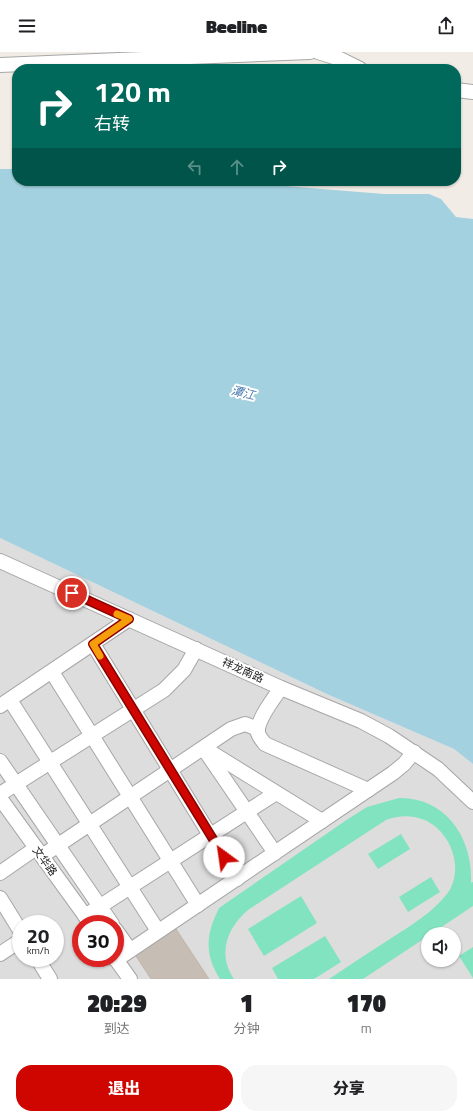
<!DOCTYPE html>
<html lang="zh">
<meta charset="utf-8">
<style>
body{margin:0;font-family:"Titillium Web","Noto Sans SC",sans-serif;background:#f6f6f6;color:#202124;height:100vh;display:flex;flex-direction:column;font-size:15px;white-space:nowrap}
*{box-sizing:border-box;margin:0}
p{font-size:13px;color:#757577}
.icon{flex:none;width:22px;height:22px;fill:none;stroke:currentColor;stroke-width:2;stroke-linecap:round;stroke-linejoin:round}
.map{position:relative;height:927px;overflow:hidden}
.drawer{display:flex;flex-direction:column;background:#fff;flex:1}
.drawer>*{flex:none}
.top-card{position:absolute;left:12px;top:12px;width:449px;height:122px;border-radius:16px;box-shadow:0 1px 3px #0004;background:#00695c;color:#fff;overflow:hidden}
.controls{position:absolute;left:421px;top:875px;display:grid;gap:8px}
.controls a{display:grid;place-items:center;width:40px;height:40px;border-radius:50%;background:#fff;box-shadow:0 1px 3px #0004;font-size:20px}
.speed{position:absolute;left:12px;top:863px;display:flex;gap:8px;font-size:20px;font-weight:700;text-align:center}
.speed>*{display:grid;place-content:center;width:52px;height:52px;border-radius:50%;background:#fff;box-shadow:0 1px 3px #0004;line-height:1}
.speed small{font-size:10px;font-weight:400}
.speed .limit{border:6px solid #d22;background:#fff;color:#111}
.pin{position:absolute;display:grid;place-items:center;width:34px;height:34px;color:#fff;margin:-17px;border:2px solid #fff;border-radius:50%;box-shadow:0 1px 4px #0007}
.me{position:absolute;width:44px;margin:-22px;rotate:329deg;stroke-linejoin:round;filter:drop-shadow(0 0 3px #0008)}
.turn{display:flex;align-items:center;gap:14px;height:84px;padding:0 16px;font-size:18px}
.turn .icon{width:52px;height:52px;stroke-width:2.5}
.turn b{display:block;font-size:28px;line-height:34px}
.lanes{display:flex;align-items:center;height:38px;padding:0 16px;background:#0003;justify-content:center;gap:20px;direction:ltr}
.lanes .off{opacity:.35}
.eta{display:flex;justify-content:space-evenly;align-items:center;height:68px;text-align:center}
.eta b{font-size:24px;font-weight:800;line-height:28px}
.primary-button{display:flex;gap:8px;margin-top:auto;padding:8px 16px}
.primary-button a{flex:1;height:46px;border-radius:16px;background:#cf0500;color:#fff;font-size:16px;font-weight:800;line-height:46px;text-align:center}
.primary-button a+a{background:#f6f6f6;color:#202124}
header{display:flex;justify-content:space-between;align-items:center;height:52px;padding:0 16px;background:#fff;font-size:18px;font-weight:800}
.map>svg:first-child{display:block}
.residential{fill:#dedddd;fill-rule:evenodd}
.pitch{fill:#81e3bf}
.water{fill:#a4d1e0}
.building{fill:#c6bdb5;stroke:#c3b4a7}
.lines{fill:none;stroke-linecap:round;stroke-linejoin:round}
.minor-casing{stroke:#a7a7a7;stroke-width:16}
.minor{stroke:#fff;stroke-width:14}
.route-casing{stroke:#870300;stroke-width:10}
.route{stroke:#cf0500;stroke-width:7}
.slow{stroke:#f59e0b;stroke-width:7}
.labels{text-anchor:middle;stroke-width:4;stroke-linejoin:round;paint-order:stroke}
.street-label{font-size:11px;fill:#202020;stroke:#fff}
.water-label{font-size:12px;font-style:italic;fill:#4476ac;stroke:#fff}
</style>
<header><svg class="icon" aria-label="menu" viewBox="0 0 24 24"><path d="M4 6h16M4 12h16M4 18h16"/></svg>Beeline<svg class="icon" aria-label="share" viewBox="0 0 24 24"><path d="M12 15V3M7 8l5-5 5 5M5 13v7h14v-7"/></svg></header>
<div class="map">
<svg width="473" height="927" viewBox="0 0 473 927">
<rect width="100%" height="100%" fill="#f1ede6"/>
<!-- residential -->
<path class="residential" d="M0,486l329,157 125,54 19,15v215h-473zM21,872h34v34h-34zM81,872h34v34h-34zM428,882h26v26h-26z"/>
<!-- pitch -->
<g class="pitch">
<path d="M399,746c46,-1 74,39 72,85l2,-1v24l-42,28h-3v2l-65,43h-34c20,-13 40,-27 61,-40 20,-13 42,-26 57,-45 15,-20 8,-50 -10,-66 -13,-12 -33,-15 -51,-8l-138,90c-21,18 -31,44 -14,69h-14c-16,-25 -14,-45 -1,-71l129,-89 19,-12z"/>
<path d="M401,782l9,15 -32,20 -10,-15z"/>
<path d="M431,825l9,15 -32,20 -9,-15z"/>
<path d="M301,844l16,27 -53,33 -16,-27z"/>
<path d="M325,884l16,26 -27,17h-36l-6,-11z"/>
<path d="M473,895v31l-14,-22z"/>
</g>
<!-- water -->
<path class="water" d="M0,117h17v12h205l162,13h45l12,5 15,18 17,2v545l-19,-15 -125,-54 -329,-157z"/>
<!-- building -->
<path class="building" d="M174,874l35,53h-58l-17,-26z"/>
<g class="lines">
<!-- minor casing -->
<g class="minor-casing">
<g id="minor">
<path d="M318,0l22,7 20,10"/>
<path d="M0,13l310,-13"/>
<path d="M456,38l17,2"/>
<path d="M0,509l281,127 80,33 28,15 49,33 35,33"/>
<path d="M93,592l144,235"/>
<path d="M52,620l146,233"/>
<path d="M281,636c-7,10 -25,33 -23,45 1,4 4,7 7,11l103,46"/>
<path d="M10,648l148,231"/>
<path d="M0,654l129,-87"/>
<path d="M204,696l118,73"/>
<path d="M206,700l69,101"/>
<path d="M0,709l112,163"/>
<path d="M0,742l164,-104 20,-20 12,-21"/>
<path d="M0,746l91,126"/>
<path d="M42,804l189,-127 14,-5 13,5"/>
<path d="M0,821l36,-25"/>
<path d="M0,846l21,34"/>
<path d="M85,864l191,-123"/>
<path d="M115,877l15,21"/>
<path d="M0,902l21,-14"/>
<path d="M37,906l13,21"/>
<path d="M115,906l15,21"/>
<path d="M116,908l277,-187 11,-9 10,-12"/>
</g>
</g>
<!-- minor -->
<use href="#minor" class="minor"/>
</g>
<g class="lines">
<!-- route casing -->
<g class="route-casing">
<path id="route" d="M72,541l57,26 -36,25 131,213"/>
</g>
<!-- route -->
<use href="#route" class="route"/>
<!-- slow -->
<path class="slow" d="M100,604l-7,-12 36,-25 -12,-5"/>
</g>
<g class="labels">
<!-- street labels -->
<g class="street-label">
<text transform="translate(243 618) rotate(24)" y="4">祥龙南路</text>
<text transform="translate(45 809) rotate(54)" y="4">文华路</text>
</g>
<!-- water labels -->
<g class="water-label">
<text transform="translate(243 341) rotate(13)" y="4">潭江</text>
</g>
</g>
</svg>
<div class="controls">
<a><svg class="icon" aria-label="sound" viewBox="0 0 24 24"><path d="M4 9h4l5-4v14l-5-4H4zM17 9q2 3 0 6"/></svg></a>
</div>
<div class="speed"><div>20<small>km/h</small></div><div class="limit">30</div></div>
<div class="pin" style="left:72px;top:541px;background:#d93025"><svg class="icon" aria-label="arrive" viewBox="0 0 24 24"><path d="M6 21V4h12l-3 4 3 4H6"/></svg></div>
<svg class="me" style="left:224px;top:805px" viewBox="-20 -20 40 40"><circle r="19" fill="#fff"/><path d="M0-13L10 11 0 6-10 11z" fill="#cf0500"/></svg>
<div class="top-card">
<div class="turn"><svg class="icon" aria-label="right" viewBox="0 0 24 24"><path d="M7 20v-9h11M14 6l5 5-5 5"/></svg><div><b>120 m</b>右转</div></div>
<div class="lanes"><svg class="icon off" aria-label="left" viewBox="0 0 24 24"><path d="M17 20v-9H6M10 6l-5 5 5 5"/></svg><svg class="icon off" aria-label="ahead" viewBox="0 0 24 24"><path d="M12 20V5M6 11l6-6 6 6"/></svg><svg class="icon" aria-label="right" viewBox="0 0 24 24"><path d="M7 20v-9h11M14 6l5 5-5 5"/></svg></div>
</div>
</div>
<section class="drawer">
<div class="eta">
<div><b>20:29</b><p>到达</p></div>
<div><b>1</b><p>分钟</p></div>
<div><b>170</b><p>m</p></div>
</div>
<div class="primary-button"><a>退出</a><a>分享</a></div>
</section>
